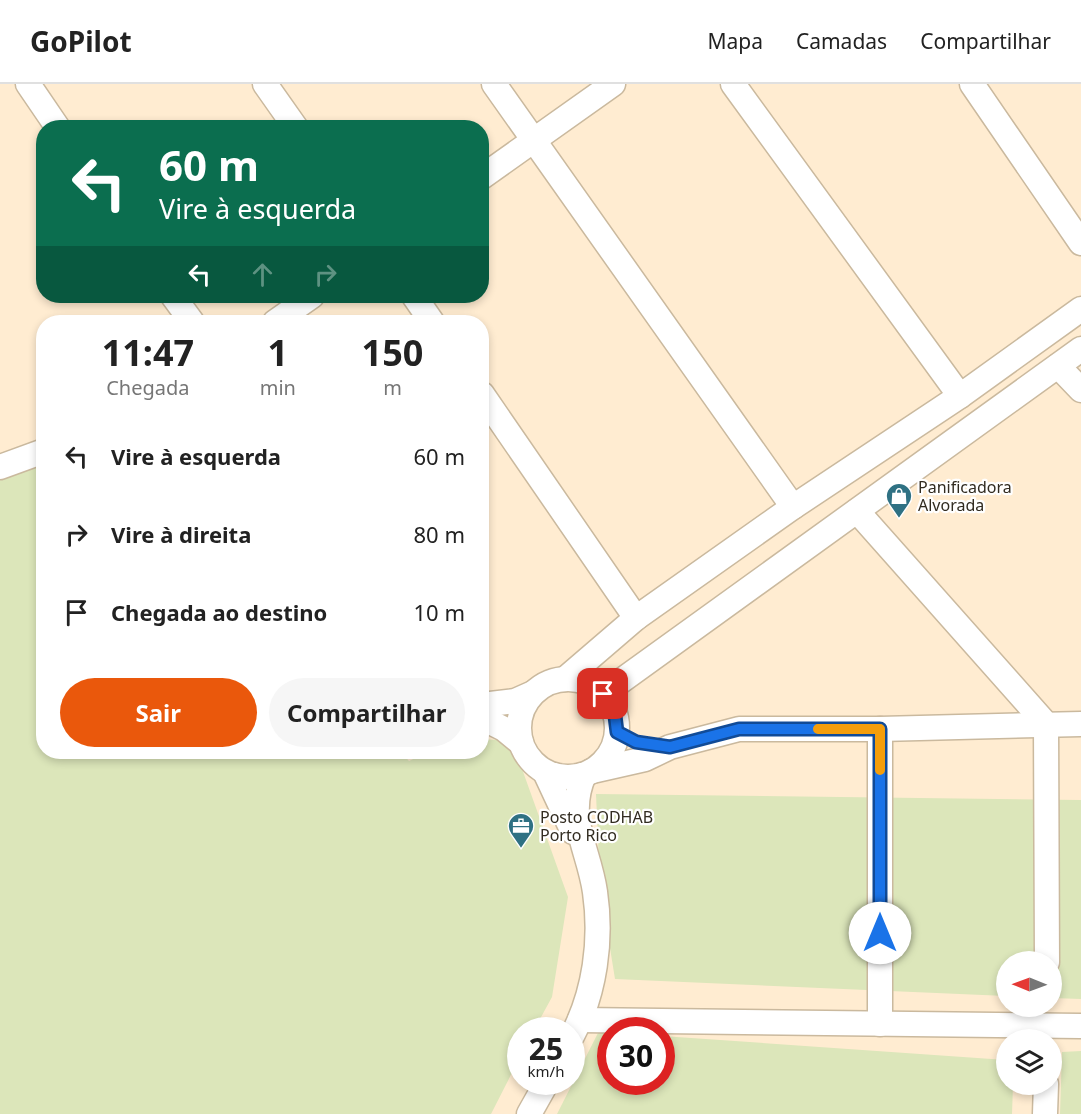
<!DOCTYPE html>
<html lang="pt">
<meta charset="utf-8">
<style>
body{margin:0;font-family:"Noto Sans",sans-serif;background:#f6f6f6;color:#222;height:100vh;display:flex;flex-direction:column;font-size:22px;white-space:nowrap}
*{box-sizing:border-box;margin:0}
p{font-size:20px;color:#767676}
.icon{flex:none;width:33px;height:33px;fill:none;stroke:currentColor;stroke-width:2;stroke-linecap:round;stroke-linejoin:round}
.map{position:relative;flex:1;overflow:hidden}
.details{position:absolute;left:36px;top:231px;width:453px;height:444px;display:flex;flex-direction:column;background:#fff;border-radius:24px;box-shadow:0 3px 9px #0003}
.details>*{flex:none}
.top-card{position:absolute;left:36px;top:36px;width:453px;height:183px;border-radius:24px;box-shadow:0 3px 9px #0003;background:#0b6e4f;color:#fff;overflow:hidden}
.needle{width:39px;rotate:271deg}
.tools{position:absolute;left:996px;top:867px;display:grid;gap:12px}
.tools a{display:grid;place-items:center;width:66px;height:66px;border-radius:50%;background:#fff;box-shadow:0 3px 9px #0003;font-size:30px}
.speed{position:absolute;left:507px;top:933px;display:flex;gap:12px;font-size:30px;font-weight:700;text-align:center}
.speed>*{display:grid;place-content:center;width:78px;height:78px;border-radius:50%;background:#fff;box-shadow:0 3px 9px #0003;line-height:1}
.speed small{font-size:15px;font-weight:400}
.speed .limit{border:9px solid #d22;background:#fff;color:#111}
.pin{position:absolute;display:grid;place-items:center;width:51px;height:51px;color:#fff;margin:-26px;border-radius:12px;box-shadow:0 3px 9px #0006}
.me{position:absolute;width:66px;margin:-33px;rotate:0deg;stroke-linejoin:round;filter:drop-shadow(0 0 4px #0008)}
.turn{display:flex;align-items:center;gap:21px;height:126px;padding:0 24px;font-size:27px}
.turn .icon{width:78px;height:78px;stroke-width:2.5}
.turn b{display:block;font-size:42px;line-height:51px}
.lanes{display:flex;align-items:center;height:57px;padding:0 24px;background:#0003;justify-content:center;gap:30px;direction:ltr}
.lanes .off{opacity:.35}
.eta{display:flex;justify-content:space-evenly;align-items:center;height:102px;text-align:center}
.eta b{font-size:36px;font-weight:700;line-height:42px}
.button{display:flex;gap:12px;margin-top:auto;padding:12px 24px}
.button a{flex:1;height:69px;border-radius:36px;background:#ea580c;color:#fff;font-size:24px;font-weight:700;line-height:69px;text-align:center}
.button a+a{background:#f6f6f6;color:#222}
ul{padding:0;list-style:none}
li{display:flex;align-items:center;gap:18px;height:78px;padding:0 24px}
li div{flex:1}
li b{display:block;font-size:22px}
li em{font-style:normal}
header{display:flex;align-items:center;gap:36px;box-sizing:border-box;height:84px;padding:0 30px;background:#fff;border-bottom:2px solid #e0e0e0}
header strong{font-size:28px}
nav{display:flex;gap:33px;margin-inline-start:auto;font-size:21px}
.map>svg:first-child{display:block}
.green{fill:#dce6ba}
.lines{fill:none;stroke-linecap:round;stroke-linejoin:round}
.minor-casing{stroke:#cab99e;stroke-width:27}
.minor{stroke:#fff;stroke-width:24}
.route-casing{stroke:#114b97;stroke-width:15}
.route{stroke:#1a73e8;stroke-width:10}
.slow{stroke:#f59e0b;stroke-width:10}
.labels{text-anchor:middle;stroke-width:4.5;stroke-linejoin:round;paint-order:stroke}
.poi-label{font-size:16px;fill:#312b20;stroke:#fff;text-anchor:start}
</style>
<header>
<strong>GoPilot</strong>
<nav><a>Mapa</a><a>Camadas</a><a>Compartilhar</a></nav>
</header>
<div class="map">
<svg width="1081" height="1030" viewBox="0 0 1081 1030">
<rect width="100%" height="100%" fill="#ffecd1"/>
<!-- green -->
<g class="green">
<path d="M43,356l1,312h357l8,9 19,-9h54v-13l30,2 56,156 -16,100 -18,33h-14v27l-29,57h-491v-650z"/>
<path d="M596,710l485,6v199l-29,-1v-36h-46v34l-391,-17 -15,-93z"/>
<path d="M599,947l11,1v50h52v-46l344,24v24l7,1 -1,29h-455z"/>
<path d="M1081,967v63h-21l2,-62z"/>
</g>
<g class="lines">
<!-- minor casing -->
<g class="minor-casing">
<g id="minor">
<path d="M28,0l30,44"/>
<path d="M265,0l31,44"/>
<path d="M494,0l299,423"/>
<path d="M733,0l227,312"/>
<path d="M972,0l109,159"/>
<path d="M482,93l131,-93"/>
<path d="M173,212l19,26"/>
<path d="M414,212l18,26"/>
<path d="M275,238l37,-26"/>
<path d="M1058,282l23,24"/>
<path d="M482,310l154,224"/>
<path d="M0,383l44,-16"/>
<path d="M857,427l189,213 1,238"/>
<path d="M565,595l71,-61 157,-111 167,-111 121,-87"/>
<circle cx="568" cy="644" r="49"/>
<path d="M603,610l478,-345"/>
<path d="M482,621l33,-4 18,-8"/>
<path d="M482,634l22,11 17,14"/>
<path d="M592,687l53,-12 25,-12 69,-18h141l201,-5"/>
<path d="M545,688l28,60"/>
<path d="M580,936l501,6"/>
<path d="M880,940v-295"/>
<path d="M572,952c23,-43 30,-96 23,-144 -6,-43 -30,-74 -11,-117"/>
<path d="M529,1030l18,-32"/>
<path d="M1045,1030l1,-30"/>
</g>
</g>
<!-- minor -->
<use href="#minor" class="minor"/>
</g>
<g class="lines">
<!-- route casing -->
<g class="route-casing">
<path id="route" d="M603,610l12,22 2,16 19,10 34,5 69,-18h141v204"/>
</g>
<!-- route -->
<use href="#route" class="route"/>
<!-- slow -->
<path class="slow" d="M818,645h62v41"/>
</g>
<!-- icons -->
<defs>
<g id="shop-pin" transform="scale(1.35)"><path d="M0 17L-7.5 6A9.5 9.5 0 1 1 7.5 6Z" fill="#2f7183" stroke="#fff"/><path d="M-5-2.5h2.3a2.7 3.5 0 0 1 5.4 0H5L5.5 6h-11ZM-1.5-2.5h3a1.5 2.3 0 0 0-3 0Z" fill="#fff"/></g>
<g id="office-pin" transform="scale(1.35)"><path d="M0 17L-7.5 6A9.5 9.5 0 1 1 7.5 6Z" fill="#2f7183" stroke="#fff"/><path d="M-6-3h4V-5.5h4V-3h4V5H-6ZM-1-4.5V-3h2v-1.5ZM-6 0V1H6V0Z" fill="#fff"/></g>
</defs>
<g fill-rule="evenodd">
<use href="#shop-pin" x="899" y="412"/>
<use href="#office-pin" x="521" y="742"/>
</g>
<g class="labels">
<!-- poi labels -->
<g class="poi-label">
<text x="918" y="409">Panificadora<tspan x="918" dy="18">Alvorada</tspan></text>
<text x="540" y="739">Posto CODHAB<tspan x="540" dy="18">Porto Rico</tspan></text>
</g>
</g>
</svg>
<div class="tools">
<a><svg class="needle" viewBox="-14 -14 28 28"><path d="M0-13l5 13h-10z" fill="#e53935"/><path d="M0 13l5-13h-10z" fill="#767676"/></svg></a>
<a><svg class="icon" aria-label="layers" viewBox="0 0 24 24"><path d="M12 4l9 5-9 5-9-5zM3 14l9 5 9-5"/></svg></a>
</div>
<div class="speed"><div>25<small>km/h</small></div><div class="limit">30</div></div>
<div class="pin" style="left:603px;top:610px;background:#d93025"><svg class="icon" aria-label="arrive" viewBox="0 0 24 24"><path d="M6 21V4h12l-3 4 3 4H6"/></svg></div>
<svg class="me" style="left:880px;top:849px" viewBox="-20 -20 40 40"><circle r="19" fill="#fff"/><path d="M0-13L10 11 0 6-10 11z" fill="#1a73e8"/></svg>
<div class="top-card">
<div class="turn"><svg class="icon" aria-label="left" viewBox="0 0 24 24"><path d="M17 20v-9H6M10 6l-5 5 5 5"/></svg><div><b>60 m</b>Vire à esquerda</div></div>
<div class="lanes"><svg class="icon" aria-label="left" viewBox="0 0 24 24"><path d="M17 20v-9H6M10 6l-5 5 5 5"/></svg><svg class="icon off" aria-label="ahead" viewBox="0 0 24 24"><path d="M12 20V5M6 11l6-6 6 6"/></svg><svg class="icon off" aria-label="right" viewBox="0 0 24 24"><path d="M7 20v-9h11M14 6l5 5-5 5"/></svg></div>
</div>
<section class="details">
<div class="eta">
<div><b>11:47</b><p>Chegada</p></div>
<div><b>1</b><p>min</p></div>
<div><b>150</b><p>m</p></div>
</div>
<ul>
<li><svg class="icon" aria-label="left" viewBox="0 0 24 24"><path d="M17 20v-9H6M10 6l-5 5 5 5"/></svg><div><b>Vire à esquerda</b></div><em>60 m</em></li>
<li><svg class="icon" aria-label="right" viewBox="0 0 24 24"><path d="M7 20v-9h11M14 6l5 5-5 5"/></svg><div><b>Vire à direita</b></div><em>80 m</em></li>
<li><svg class="icon" aria-label="arrive" viewBox="0 0 24 24"><path d="M6 21V4h12l-3 4 3 4H6"/></svg><div><b>Chegada ao destino</b></div><em>10 m</em></li>
</ul>
<div class="button"><a>Sair</a><a>Compartilhar</a></div>
</section>
</div>
